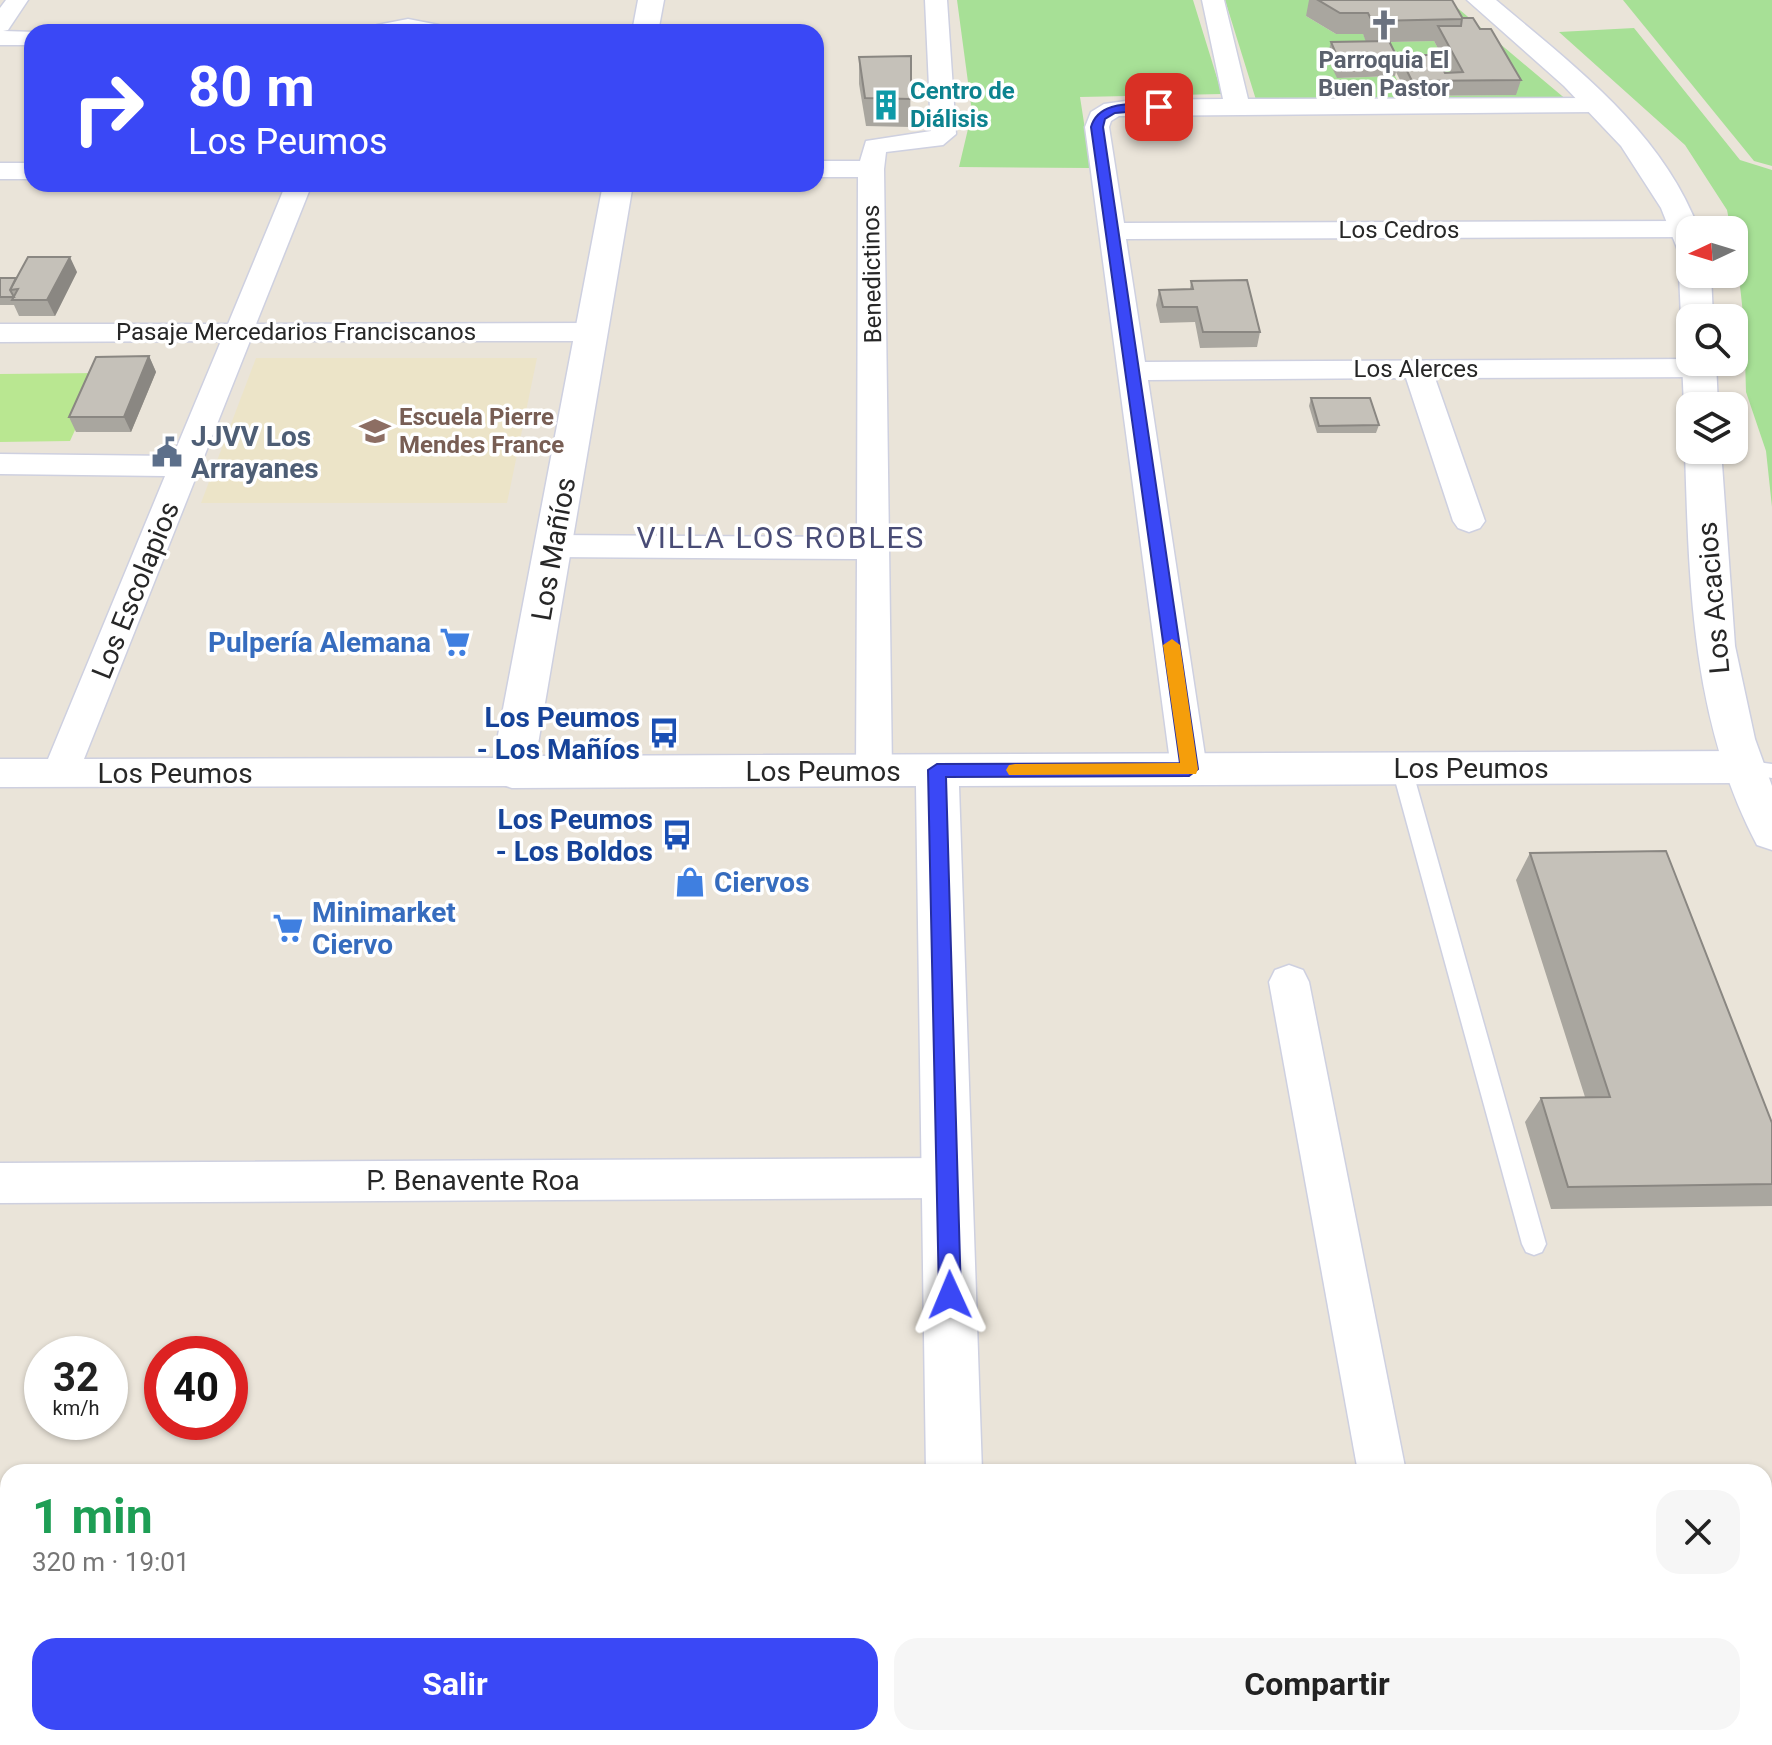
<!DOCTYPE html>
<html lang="es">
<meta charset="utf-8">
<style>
body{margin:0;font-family:Roboto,sans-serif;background:#f6f6f6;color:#222;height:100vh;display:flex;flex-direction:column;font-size:30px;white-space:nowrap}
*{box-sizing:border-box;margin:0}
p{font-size:26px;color:#767676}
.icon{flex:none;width:44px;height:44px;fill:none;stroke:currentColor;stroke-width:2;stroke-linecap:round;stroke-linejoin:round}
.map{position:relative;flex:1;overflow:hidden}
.details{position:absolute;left:0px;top:1464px;width:1772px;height:282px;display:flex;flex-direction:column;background:#fff;border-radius:24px 24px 0 0;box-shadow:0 2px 6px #0004}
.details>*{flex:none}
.banner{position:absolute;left:24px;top:24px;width:800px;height:168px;border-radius:24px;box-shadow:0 2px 6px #0004;background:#3a48f6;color:#fff;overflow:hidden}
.needle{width:52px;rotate:266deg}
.buttons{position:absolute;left:1676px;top:216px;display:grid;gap:16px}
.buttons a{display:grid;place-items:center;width:72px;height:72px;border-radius:16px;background:#fff;box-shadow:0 2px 6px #0004;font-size:40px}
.speed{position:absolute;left:24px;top:1336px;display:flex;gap:16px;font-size:40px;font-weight:700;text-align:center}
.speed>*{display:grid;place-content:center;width:104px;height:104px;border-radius:50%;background:#fff;box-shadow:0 2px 6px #0004;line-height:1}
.speed small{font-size:20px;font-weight:400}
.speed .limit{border:12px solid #d22;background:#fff;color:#111}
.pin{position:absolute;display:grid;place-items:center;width:68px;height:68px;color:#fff;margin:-34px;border-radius:16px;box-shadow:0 4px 12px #0006}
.me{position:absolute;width:88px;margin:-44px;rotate:359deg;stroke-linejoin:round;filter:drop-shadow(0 0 6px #0008)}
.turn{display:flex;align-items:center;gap:28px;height:168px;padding:0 32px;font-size:36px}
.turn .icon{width:104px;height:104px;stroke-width:2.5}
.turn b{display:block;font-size:56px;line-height:68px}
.round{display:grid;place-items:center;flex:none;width:84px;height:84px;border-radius:24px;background:#f6f6f6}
.headline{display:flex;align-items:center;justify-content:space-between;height:136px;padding:0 32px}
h1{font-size:48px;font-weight:700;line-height:60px;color:#1e9e55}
.button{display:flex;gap:16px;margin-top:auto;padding:16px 32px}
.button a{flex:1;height:92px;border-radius:24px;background:#3a48f6;color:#fff;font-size:32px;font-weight:700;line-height:92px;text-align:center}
.button a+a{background:#f6f6f6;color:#222}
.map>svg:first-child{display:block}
.education{fill:#ece4c8}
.green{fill:#a7e096}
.pitch{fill:#b9e791}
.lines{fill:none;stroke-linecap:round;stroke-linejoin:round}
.service-casing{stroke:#ced0e0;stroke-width:3}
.minor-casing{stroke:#ced0e0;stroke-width:3}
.tertiary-casing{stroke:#ced0e0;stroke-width:3}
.secondary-casing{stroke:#ced0e0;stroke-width:3}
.service{fill:#fff;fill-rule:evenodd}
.minor{fill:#fff;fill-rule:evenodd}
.tertiary{fill:#fff;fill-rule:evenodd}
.secondary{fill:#fff;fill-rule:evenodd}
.wall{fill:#a9a69f;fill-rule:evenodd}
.shaded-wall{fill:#8a8782}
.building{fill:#c5c1b9;stroke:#8a8782;stroke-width:2}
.route{fill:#3a48f6;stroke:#262fa0;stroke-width:2}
.slow{fill:#f59e0b}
.labels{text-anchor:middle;stroke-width:7;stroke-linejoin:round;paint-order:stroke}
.far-worship-label{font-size:24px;font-weight:bold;fill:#5b616d;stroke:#fff}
.far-culture-label{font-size:24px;font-weight:bold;fill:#0d838f;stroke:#fff;text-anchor:start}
.far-street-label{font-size:24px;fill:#272727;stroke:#fff}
.far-education-label{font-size:24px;font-weight:bold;fill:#785e54;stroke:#fff;text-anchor:start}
.service-label{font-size:28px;font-weight:bold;fill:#4e5e75;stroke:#fff;text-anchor:start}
.street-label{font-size:28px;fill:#272727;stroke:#fff}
.shop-label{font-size:28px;font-weight:bold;fill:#366cbe;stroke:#fff;text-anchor:start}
.transit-label{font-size:28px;font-weight:bold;fill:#164399;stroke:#fff;text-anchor:end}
.neighbourhood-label{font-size:30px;letter-spacing:2px;fill:#494c76;stroke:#fff}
</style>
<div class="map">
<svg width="1772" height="1745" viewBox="0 0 1772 1745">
<rect width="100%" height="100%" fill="#eae4d9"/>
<!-- education -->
<path class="education" d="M256,358h281l-30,145h-306z"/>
<!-- green -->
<g class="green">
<path d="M957,0h236l29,94 -142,3 11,71 -132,-1 13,-55z"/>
<path d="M1225,0h91l-10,16 30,18h27l4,8 67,-1 25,46 -66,-17 -56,8 58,-2 10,20 110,-1 -40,-51 -27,-44 120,101 -311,2z"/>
<path d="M1623,0h149v166l-18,-5z"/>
<path d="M1634,28l106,132 32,10v337l-6,-56 -20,-59 -2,-69 -10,-93h-3l-4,-20 -42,-65 -126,-113z"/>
</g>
<!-- pitch -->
<path class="pitch" d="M101,373l-31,68 -70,1v-68z"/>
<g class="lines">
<!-- service casing -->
<g class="service-casing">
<g id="service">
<path d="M1742,760l30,4v14l-37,-6 -3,-5 3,-5z"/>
<path d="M1402,762l10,7 134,475 -4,8 -8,3 -8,-3 -4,-8 -130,-475z"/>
</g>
</g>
<!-- minor casing -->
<g class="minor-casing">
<g id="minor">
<path d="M6,0h22l-20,30 -5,1 33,1h-4v13h-32v-37z"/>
<path d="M925,0h22l9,134 -13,11 -57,7 -2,17 8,602 -5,10 -13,4 -13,-4 -5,-10 1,-212 -304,-2 -11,-3 -5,-8 5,-8 11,-3 304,2 1,-360h-42v-16h44l6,-20 65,-10z"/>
<path d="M1202,0h22l24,99 349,-1 9,2 3,5 -3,5 -9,2 -478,4 -8,5 -2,6 15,96 561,-2 9,2 4,6 -8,1v6l-5,1 -559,2 19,123 545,-3v3h19l5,6 -5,6 -10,3 -264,1 50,143 -5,7 -11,4 -11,-4 -5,-7 -47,-143 -258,2 59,389 -5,10 -13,4 -13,-4 -5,-10 -86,-642 6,-15 13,-8 29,-4 90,-1z"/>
<path d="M408,19l31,6 10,7h-82l10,-7z"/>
<rect x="0" y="163" width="32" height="16"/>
<path d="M286,184h26l-56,140 336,-1 10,3 4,6 -4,6 -10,3h-342l-166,418 428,-1 13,4 5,10 -5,10 -13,4 -512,1v-28h48l117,-283 -165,-2v-20l173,2 48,-115 -221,1v-18h228z"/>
<path d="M1289,965l14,5 6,12 97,490h-48l-89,-490 6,-12z"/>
<path d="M947,1158l15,6 7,14 -7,14 -15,6 -947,5v-40z"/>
<path d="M1764,1665l8,1v52l-8,-1z"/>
<path d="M1406,1738h54l2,7h-54z"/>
<path d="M1521,1738h74l-3,7h-74z"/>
</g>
</g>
<!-- tertiary casing -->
<g class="tertiary-casing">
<g id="tertiary">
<path d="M638,0h26l-6,32h-26z"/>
<path d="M603,184h30l-97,572 1206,-5 15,5 6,11 -6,11 -15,5 -783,3 23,686h-56l-10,-686 -404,2 -15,-5 -6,-11z"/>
<rect x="929" y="1738" width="62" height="7"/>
</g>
</g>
<!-- secondary casing -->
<g class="secondary-casing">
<g id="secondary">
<path d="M1467,0h29c78,66 166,131 203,230h-9v25l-11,-2 -18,-45 -40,-62 -57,-60z"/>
<path d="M1690,266v8h21l2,44h-23v8l-9,-8 -2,-44 5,-7z"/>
<path d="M1690,354v8h26l2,44h-28v8l-6,-8 -2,-44z"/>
<path d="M1690,443v7h31l14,196 20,93 17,47v64l-15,-5c-65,-123 -68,-259 -72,-395z"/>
</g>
</g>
<!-- service -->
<use href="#service" class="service"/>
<!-- minor -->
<use href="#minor" class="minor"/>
<!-- tertiary -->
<use href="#tertiary" class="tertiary"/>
<!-- secondary -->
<use href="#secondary" class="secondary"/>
</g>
<!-- wall -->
<g class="wall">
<path d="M1309,0h143l10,18 18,11 41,51 -5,15 -108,1 -12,-24 -1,4 -58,2 -10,-21 4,-15h35l-3,-8h-27l-30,-18zM1434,41l17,32h-6l-46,-18 -1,4 -8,-17z"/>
<path d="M911,56l-1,71 -44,-1 -7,-42v-27z"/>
<path d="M77,272l-22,44h-36l-5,-11h-14v-27h16z"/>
<path d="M1191,281l69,51 -3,15 -57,1 -5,-26 -35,1 -4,-18 3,-15 31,-1z"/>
<path d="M149,356l7,16 -25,60h-55l-7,-15z"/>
<path d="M1311,398l68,27 -3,8h-59l-8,-27z"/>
<path d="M1530,853l242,331v22l-221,3 -26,-87 16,-24 44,-1 -69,-217z"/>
</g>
<!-- shaded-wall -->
<g class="shaded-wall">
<path d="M70,257l7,15 -22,44 -8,-16z"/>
<path d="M149,356l7,16 -25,60 -7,-15z"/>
</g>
<!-- building -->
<g class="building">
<path d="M1318,0h134l11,19 -91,2 -4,-8h-28z"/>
<path d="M1462,18h11l7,11h11l30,51 -109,1 -13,-26h36l10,18 18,-1 -25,-46h23z"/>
<path d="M1389,41l10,20 -59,2 -9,-21z"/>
<path d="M911,56v43l-46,-1 -6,-41z"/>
<path d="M28,257h42l-23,43h-35l6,-11 -8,1z"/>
<path d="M0,278h16l-6,12 4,7h-14z"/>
<path d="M1247,280l13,52h-57l-6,-25h-34l-4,-17 34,-1 -2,-8z"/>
<path d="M149,356l-25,61h-55l27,-60z"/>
<path d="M1311,398h59l9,27 -60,1z"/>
<path d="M1666,851l106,272v61l-204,3 -27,-89 69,-1 -80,-244z"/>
</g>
<!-- route -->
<path class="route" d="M1159,103l6,4 -2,2 -48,4 -10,6 -2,8 95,642 -9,7 -243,1 15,518 -4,8 -7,3 -8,-3 -3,-8 -11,-525 9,-6 243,-1 -89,-636c8,-28 44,-22 68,-24z"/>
<!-- slow -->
<path class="slow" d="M1172,639l8,6 18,124 -2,5 -187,1 -3,-5 3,-5 6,-1 165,-1 -17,-118z"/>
<!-- icons -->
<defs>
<g id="church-bare" transform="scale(2.4)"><path d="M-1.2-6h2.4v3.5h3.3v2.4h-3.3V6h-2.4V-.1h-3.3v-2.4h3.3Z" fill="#6b7280" stroke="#fff" stroke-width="2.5" paint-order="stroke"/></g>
<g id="building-bare" transform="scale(2.4)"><path d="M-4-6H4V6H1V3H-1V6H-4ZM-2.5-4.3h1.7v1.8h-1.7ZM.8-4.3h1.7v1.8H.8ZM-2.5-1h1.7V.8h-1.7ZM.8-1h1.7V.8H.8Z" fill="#0f9aa8" stroke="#fff" stroke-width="2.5" paint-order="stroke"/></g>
<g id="school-bare" transform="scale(2.4)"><path d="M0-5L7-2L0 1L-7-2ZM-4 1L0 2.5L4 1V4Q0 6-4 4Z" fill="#8d6e63" stroke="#fff" stroke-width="2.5" paint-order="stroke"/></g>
<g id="civic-bare" transform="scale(2.4)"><path d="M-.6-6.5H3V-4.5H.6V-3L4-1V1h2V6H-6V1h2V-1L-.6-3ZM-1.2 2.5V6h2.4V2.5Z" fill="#5c6f8a" stroke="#fff" stroke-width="2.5" paint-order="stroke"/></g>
<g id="supermarket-bare" transform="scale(2.4)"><path d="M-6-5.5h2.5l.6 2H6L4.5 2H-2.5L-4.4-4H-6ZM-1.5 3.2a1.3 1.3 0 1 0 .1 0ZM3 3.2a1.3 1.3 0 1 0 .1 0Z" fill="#3f7fe0" stroke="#fff" stroke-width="2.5" paint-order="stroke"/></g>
<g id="bus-bare" transform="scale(2.4)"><path d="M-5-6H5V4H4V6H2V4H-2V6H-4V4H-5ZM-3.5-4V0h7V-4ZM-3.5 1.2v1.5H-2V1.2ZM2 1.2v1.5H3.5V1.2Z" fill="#1a4fb4" stroke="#fff" stroke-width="2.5" paint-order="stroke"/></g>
<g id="shop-bare" transform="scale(2.4)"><path d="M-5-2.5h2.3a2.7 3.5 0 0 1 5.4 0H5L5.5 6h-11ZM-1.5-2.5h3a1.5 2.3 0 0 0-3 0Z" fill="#3f7fe0" stroke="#fff" stroke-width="2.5" paint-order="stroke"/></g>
</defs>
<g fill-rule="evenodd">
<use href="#church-bare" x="1384" y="25"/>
<use href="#building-bare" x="886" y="105"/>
<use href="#school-bare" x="375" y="431"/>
<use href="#civic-bare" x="167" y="452"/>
<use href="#supermarket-bare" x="455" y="642"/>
<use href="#bus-bare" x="664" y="733"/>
<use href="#bus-bare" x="677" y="835"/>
<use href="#shop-bare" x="690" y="882"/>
<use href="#supermarket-bare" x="288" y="928"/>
</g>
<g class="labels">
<!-- far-worship labels -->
<g class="far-worship-label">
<text x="1384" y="68">Parroquia El<tspan x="1384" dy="28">Buen Pastor</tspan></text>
</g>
<!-- far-culture labels -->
<g class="far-culture-label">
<text x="910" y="99">Centro de<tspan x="910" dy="28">Diálisis</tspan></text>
</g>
<!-- far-street labels -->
<g class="far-street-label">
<text x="1399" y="238">Los Cedros</text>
<text transform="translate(872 274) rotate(-91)" y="8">Benedictinos</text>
<text x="296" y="340">Pasaje Mercedarios Franciscanos</text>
<text x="1416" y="377">Los Alerces</text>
</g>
<!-- far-education labels -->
<g class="far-education-label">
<text x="399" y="425">Escuela Pierre<tspan x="399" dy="28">Mendes France</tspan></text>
</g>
<!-- service labels -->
<g class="service-label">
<text x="191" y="446">JJVV Los<tspan x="191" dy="32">Arrayanes</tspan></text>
</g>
<!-- street labels -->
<g class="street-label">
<text transform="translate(553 549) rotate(-80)" y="10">Los Mañíos</text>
<text transform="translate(135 590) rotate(-68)" y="10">Los Escolapios</text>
<text transform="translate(1713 598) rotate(-95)" y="10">Los Acacios</text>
<text x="1471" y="778">Los Peumos</text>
<text x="823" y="781">Los Peumos</text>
<text x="175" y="783">Los Peumos</text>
<text x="473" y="1190">P. Benavente Roa</text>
</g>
<!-- shop labels -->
<g class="shop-label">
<text x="431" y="652" text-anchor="end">Pulpería Alemana</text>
<text x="714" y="892">Ciervos</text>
<text x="312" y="922">Minimarket<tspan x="312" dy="32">Ciervo</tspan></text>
</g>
<!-- transit labels -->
<g class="transit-label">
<text x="640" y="727">Los Peumos<tspan x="640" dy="32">- Los Mañíos</tspan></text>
<text x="653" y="829">Los Peumos<tspan x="653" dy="32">- Los Boldos</tspan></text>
</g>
<!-- neighbourhood labels -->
<g class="neighbourhood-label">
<text x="781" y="548">VILLA LOS ROBLES</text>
</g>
</g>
</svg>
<div class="buttons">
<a><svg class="needle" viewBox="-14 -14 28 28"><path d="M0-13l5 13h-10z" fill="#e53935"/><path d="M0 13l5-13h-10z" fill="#767676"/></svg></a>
<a><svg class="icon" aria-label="search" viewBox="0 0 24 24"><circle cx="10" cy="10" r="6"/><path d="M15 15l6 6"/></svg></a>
<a><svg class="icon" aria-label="layers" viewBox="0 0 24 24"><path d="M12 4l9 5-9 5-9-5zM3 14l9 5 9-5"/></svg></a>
</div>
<div class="speed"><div>32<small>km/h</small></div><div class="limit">40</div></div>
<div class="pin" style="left:1159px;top:107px;background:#d93025"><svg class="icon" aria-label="arrive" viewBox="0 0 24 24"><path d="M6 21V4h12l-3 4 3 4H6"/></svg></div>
<svg class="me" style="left:950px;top:1295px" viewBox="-20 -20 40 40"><path d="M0-17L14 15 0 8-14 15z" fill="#3a48f6" stroke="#fff" stroke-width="4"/></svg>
<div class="banner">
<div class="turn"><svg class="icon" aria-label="right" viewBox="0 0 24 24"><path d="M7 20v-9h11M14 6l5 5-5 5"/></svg><div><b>80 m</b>Los Peumos</div></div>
</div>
<section class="details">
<div class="headline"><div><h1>1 min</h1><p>320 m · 19:01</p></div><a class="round"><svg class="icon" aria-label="close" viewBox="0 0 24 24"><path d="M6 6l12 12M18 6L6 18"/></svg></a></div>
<div class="button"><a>Salir</a><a>Compartir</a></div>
</section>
</div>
